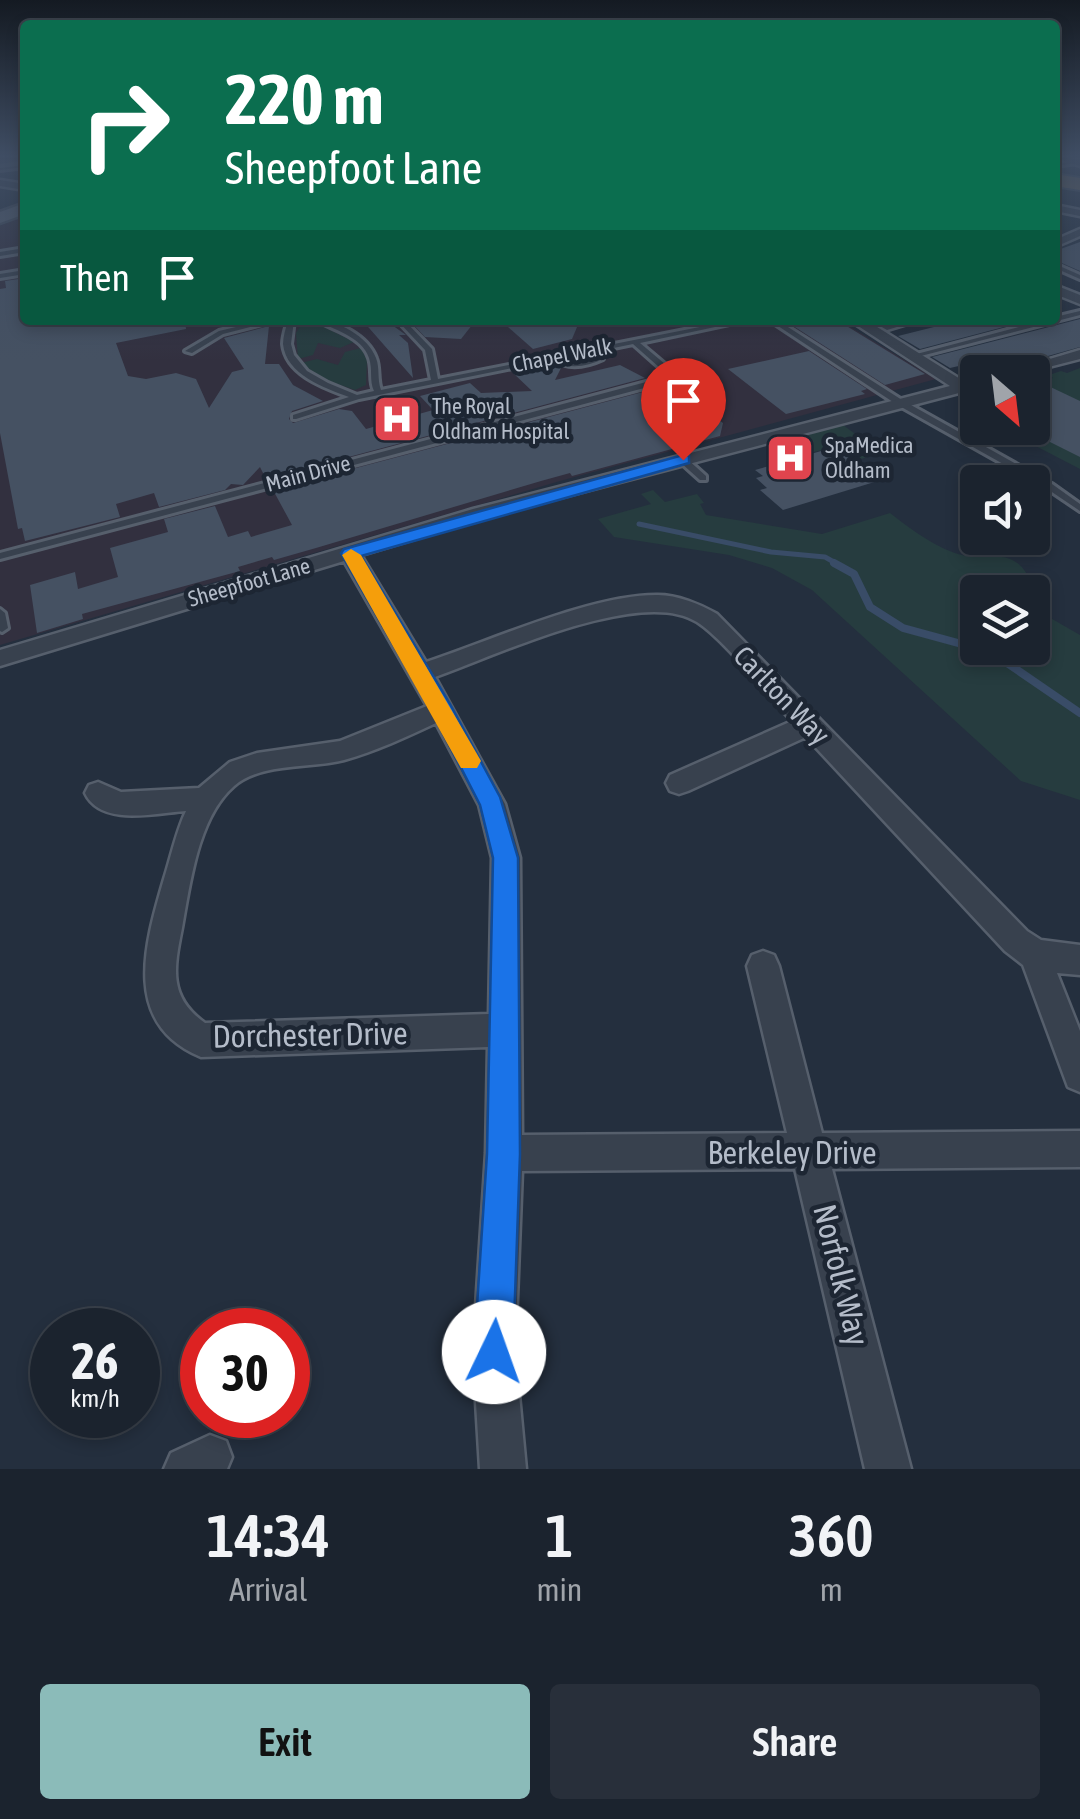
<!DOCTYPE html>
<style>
body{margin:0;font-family:"Asap Condensed",sans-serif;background:#282f3a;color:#f1f3f6;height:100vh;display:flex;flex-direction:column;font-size:38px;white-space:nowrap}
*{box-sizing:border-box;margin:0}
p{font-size:32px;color:#a0a4aa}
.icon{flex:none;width:55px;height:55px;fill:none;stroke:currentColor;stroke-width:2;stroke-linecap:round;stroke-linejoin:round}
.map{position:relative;height:1469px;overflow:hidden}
.panel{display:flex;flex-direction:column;background:#1b232e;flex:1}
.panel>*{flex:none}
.banner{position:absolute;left:20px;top:20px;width:1040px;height:305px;border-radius:10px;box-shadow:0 5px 15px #0003,0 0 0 2px #39404a;background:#0b6e4f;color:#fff;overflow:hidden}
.needle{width:65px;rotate:152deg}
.fabs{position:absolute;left:960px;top:355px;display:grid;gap:20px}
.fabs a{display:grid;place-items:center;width:90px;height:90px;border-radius:10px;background:#1b232e;box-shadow:0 5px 15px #0003,0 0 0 2px #39404a;font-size:50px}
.speed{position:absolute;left:30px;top:1308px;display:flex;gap:20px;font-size:50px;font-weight:700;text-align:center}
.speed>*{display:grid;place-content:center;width:130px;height:130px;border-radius:50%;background:#1b232e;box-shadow:0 5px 15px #0003,0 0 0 2px #39404a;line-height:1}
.speed small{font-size:25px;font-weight:400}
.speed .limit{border:15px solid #d22;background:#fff;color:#111}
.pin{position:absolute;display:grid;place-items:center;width:85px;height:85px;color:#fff;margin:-102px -42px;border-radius:50% 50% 50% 0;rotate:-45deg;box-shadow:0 0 10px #0007}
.pin .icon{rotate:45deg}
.me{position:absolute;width:110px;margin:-55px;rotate:3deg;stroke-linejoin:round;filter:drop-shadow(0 0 8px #0008)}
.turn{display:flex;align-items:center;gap:35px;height:210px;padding:0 40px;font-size:45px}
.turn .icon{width:130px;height:130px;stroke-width:2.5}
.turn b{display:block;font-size:70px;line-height:85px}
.then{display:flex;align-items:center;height:95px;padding:0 40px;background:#0003;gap:20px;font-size:38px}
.eta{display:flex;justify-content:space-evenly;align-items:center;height:170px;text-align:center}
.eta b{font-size:60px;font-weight:600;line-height:70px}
.primary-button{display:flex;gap:20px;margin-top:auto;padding:20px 40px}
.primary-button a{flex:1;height:115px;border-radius:10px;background:#8bbbb9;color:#111;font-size:40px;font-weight:600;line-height:115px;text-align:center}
.primary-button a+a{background:#282f3a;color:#f1f3f6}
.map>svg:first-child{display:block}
.medical{fill:#32303f}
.green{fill:#263c3f}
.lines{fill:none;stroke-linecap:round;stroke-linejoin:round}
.stream-far1{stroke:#394c67;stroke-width:5}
.stream{stroke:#394c67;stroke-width:8}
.building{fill:#455162}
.lane-casing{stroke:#565f6c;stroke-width:6}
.street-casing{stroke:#565f6c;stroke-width:5}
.primary-casing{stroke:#414a57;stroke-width:5}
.highway-casing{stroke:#434c59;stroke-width:4}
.lane{fill:#38414e;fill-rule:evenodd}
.street{fill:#38414e;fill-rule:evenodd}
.primary{fill:#56606e;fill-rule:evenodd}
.highway{fill:#746855;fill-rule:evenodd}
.route{fill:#1a73e8;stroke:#114b97;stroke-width:2.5}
.slow{fill:#f59e0b}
.labels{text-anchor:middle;stroke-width:9;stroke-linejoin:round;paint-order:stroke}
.far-street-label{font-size:22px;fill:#b4bcc9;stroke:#1d2633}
.far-poi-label{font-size:22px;fill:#b4bcc9;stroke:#1d2633;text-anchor:start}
.street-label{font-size:28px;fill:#b4bcc9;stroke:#1d2633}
.near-street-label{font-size:32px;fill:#b4bcc9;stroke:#1d2633}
</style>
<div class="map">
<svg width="1080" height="1469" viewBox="0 0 1080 1469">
<rect width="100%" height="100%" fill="#242f3e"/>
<!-- medical -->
<path class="medical" d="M25,215v105h814l97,59 -376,102 -560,164v-419z"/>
<!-- green -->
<g class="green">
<path d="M303,322l15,2 36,18 -14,6 -22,-5 -5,12 -15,4 -2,-26z"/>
<path d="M361,348l6,12 -1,25 -11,5 -32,-11 -22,-16 16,-4 21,6 7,-13z"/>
<path d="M1080,368v101l-79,-41h31l1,-44 20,-6 -4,-3 12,-4 6,2z"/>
<path d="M843,425l38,28 -23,7c-21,-15 -31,-12 -55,-5l-18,-14z"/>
<path d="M653,490l12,12 32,-8 7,9 -4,1 6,11 116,19 68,-21c19,15 45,34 68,41 26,8 53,-9 70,22l-12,7 -1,9h-37v56h54l1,-40 47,27v165l-59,-19 -209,-191 -40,-22 -43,-13 -115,-18 -16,-18 53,-15 -10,-10z"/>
</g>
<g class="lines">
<!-- stream-far1 -->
<path class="stream-far1" d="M639,524l132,28 54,5 14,8"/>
<!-- stream -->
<path class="stream" d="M834,563l20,11 16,33 33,21 88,24 89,61"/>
</g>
<!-- building -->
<g class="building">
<path d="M1080,242v29l-25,-11v-9z"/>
<path d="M25,278v42h160l1,9 -70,14 12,33 18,3 30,-6 20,6 13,29 23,-36 12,-3 -20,-31 45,-12 -4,38h14l14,21 30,16 -31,10 -3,8 4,4 46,-14 13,2 14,18 67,-19 -13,-14 50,-13 11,10 51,-2 -20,-19 39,-8 10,4 -6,12 65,-15 25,13 -379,101 -6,-12 -17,18 -12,-1 -6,6 -66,17 -5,-14 -38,11 4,13 -95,24 -3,-13 -4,1 -18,-96v-144l6,-1 -1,-7z"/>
<path d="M1080,319v28l-57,16 -16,-8 -57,13 -18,-11z"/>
<path d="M362,320h23l21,15h-7l9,8 5,35z"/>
<path d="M409,320h67l-15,19 -36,-2z"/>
<path d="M500,320h80l-8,19 -39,10z"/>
<path d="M784,320h36l8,5 12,-3 85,52 -40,11z"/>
<path d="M962,320h68l-110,29 -22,-13z"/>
<path d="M809,351l58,38 -6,2 4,3 -79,20 -58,-45z"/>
<path d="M1042,383l38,18v56l-48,-24v-46z"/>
<path d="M658,388l4,3 14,-3 47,35 -3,13 -148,40 -2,-3 -29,8 -225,67 -42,12 -2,-3 -34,10 2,4 -158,43 1,5 -46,14 -7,-48 45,-13 3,17 40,-12 -8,-29 58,-16 -4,-13 51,-13 13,31 20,-6 3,6 41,-12 -19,-35z"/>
<path d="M828,449l9,6 7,-1 37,26 -98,30 -23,-20 7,-2 -11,-10 7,-2 -8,-6z"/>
</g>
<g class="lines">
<!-- lane casing -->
<g class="lane-casing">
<g id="lane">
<path d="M1077,161v2l-22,3v-2z"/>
<path d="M25,165v2l-25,3v-2z"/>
<path d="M25,248v4l-25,4v-4z"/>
<path d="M1055,264l25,11v4l-25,-11z"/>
<path d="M25,270v4l-25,4v-4z"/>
<path d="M1080,311v4l-167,43 -4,-2 136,-36h10v-3z"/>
<path d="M266,320h12l-55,14 -31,19 -7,-2 34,-20z"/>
<path d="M288,320h6l-3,24 3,11 13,16 21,12 29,12 17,-4c-5,-11 -1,-21 -5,-33 -7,-22 -36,-28 -53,-38 21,0 52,16 60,38 4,10 1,21 5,32l50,-10 -6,-30 -28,-30h7l28,29 6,30 297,-59h13l-108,23 38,32v4l-678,180v-6l669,-177 -36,-32 -73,15 14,4 25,-6 4,2c-17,8 -34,11 -51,1l-193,39 -63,20h-3v-4l56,-18c-24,-9 -63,-22 -66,-53 0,-8 3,-16 5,-24z"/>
<path d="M769,320h8l125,80 150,84 28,20v7l-34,-23 -150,-84z"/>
<path d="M680,458h6l20,18v4h-6l-20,-18z"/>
<path d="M0,609l5,4 3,15 -6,4 -2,-1z"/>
</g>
</g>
<!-- street casing -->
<g class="street-casing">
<g id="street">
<path d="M25,156v4l-25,4v-6z"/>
<path d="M1055,156l25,4v6l-24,-8z"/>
<path d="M0,180l25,4v6l-25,-4z"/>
<path d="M1055,205l25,5v6l-25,-5z"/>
<path d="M1080,229v7l-25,11v-7z"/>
<path d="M1055,285l25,10v9l-25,-10z"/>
<path d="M849,320h17l99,62 13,-3v9l-491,129 -126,38 65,107c64,-21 167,-68 232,-67 19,0 42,9 59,19l310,317 14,9 39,5v30l-23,-2 23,58v61l-12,-5 -45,-122 -18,-14 -199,-214 -118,54 -9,3 -9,-3 -4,-8 4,-8 122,-54c-26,-27 -66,-80 -95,-99 -56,-36 -202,34 -262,55l70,127 15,54 2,277 265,-2 -40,-167 5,-11 11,-4 11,4 5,11 43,167 258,-2v36l-248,2 79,300h-46l-70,-300 -273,2 -7,181 11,117h-46l-7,-117 13,-199 2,-106 -287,10c-80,-33 -56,-113 -37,-178 7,-22 12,-47 22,-68 -30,2 -85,16 -101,-18l4,-8 9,-3 23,10 78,-4 31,-26 27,-9 83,-12 87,-35 -83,-145 -344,105v-16l473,-141 477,-123zM436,723l43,82 13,53 -3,156 -284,9c-37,-26 -31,-55 -23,-95 8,-44 16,-111 52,-142 28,-24 76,-17 110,-26 32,-9 62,-23 92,-37z"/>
<path d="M895,320h25l-33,10 -7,-4z"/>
<path d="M1080,350v9l-51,13h-23z"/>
<path d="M210,1435l16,6 6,16 -5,12h-63l7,-16z"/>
</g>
</g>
<!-- primary casing -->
<g class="primary-casing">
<path id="primary" d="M25,203v11l-25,9v-11z"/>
</g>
<!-- highway casing -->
<g class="highway-casing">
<path id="highway" d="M1055,174l25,4v12l-25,-4z"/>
</g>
<!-- lane -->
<use href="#lane" class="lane"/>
<!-- street -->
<use href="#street" class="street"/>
<!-- primary -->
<use href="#primary" class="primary"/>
<!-- highway -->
<use href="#highway" class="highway"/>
</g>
<!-- sky -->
<linearGradient id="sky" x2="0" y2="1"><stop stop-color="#141a22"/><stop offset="0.43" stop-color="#3f4d63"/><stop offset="1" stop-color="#3f4d63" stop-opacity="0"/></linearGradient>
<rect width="1080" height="361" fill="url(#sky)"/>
<!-- route -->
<path class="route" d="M683,455l6,1v7l-328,93 89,148 50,93 18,61 2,296 -7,198 -6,13 -13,6 -14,-6 -6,-13 13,-198 6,-296 -13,-53 -47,-92 -92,-160 3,-4z"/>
<!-- slow -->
<path class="slow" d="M351,549l10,6 116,199 4,7 -4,7h-16l-119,-213z"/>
<!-- icons -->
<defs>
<g id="hospital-square" transform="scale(2.5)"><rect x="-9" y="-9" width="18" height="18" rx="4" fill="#e0444e" stroke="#1d2633"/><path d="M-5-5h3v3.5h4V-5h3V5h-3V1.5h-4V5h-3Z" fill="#fff"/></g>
</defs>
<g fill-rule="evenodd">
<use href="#hospital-square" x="397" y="419"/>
<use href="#hospital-square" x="790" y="458"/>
</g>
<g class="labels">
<!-- far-street labels -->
<g class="far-street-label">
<text transform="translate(562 355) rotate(-11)" y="8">Chapel Walk</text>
<text transform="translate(308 473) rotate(-15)" y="8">Main Drive</text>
<text transform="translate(249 582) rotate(-16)" y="8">Sheepfoot Lane</text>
</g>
<!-- far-poi labels -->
<g class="far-poi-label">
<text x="432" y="414">The Royal<tspan x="432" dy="25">Oldham Hospital</tspan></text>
<text x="825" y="453">SpaMedica<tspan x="825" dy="25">Oldham</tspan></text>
</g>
<!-- street labels -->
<g class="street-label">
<text transform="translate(782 695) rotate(46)" y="10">Carlton Way</text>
</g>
<!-- near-street labels -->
<g class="near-street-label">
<text transform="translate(310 1035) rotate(-1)" y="11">Dorchester Drive</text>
<text x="792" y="1164">Berkeley Drive</text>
<text transform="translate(841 1275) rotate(76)" y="11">Norfolk Way</text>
</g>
</g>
</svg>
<div class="fabs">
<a><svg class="needle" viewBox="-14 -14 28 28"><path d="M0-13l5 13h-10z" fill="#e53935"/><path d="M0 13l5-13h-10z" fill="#a0a4aa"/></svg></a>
<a><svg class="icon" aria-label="sound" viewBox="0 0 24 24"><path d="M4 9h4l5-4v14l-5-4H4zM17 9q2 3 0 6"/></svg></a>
<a><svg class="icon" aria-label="layers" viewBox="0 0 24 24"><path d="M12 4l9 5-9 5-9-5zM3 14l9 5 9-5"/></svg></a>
</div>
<div class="speed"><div>26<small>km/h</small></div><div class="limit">30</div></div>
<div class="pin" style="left:683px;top:460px;background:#d93025"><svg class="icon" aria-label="arrive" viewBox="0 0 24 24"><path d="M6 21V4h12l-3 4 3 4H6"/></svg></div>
<svg class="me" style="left:494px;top:1352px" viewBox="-20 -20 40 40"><circle r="19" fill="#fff"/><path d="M0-13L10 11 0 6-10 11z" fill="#1a73e8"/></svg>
<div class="banner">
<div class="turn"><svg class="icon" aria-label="right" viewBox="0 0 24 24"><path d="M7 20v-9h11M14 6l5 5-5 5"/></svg><div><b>220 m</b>Sheepfoot Lane</div></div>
<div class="then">Then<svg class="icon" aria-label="arrive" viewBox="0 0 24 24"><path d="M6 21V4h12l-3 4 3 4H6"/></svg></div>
</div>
</div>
<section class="panel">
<div class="eta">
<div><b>14:34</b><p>Arrival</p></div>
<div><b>1</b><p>min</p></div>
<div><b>360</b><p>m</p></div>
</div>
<div class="primary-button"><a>Exit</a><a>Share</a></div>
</section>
